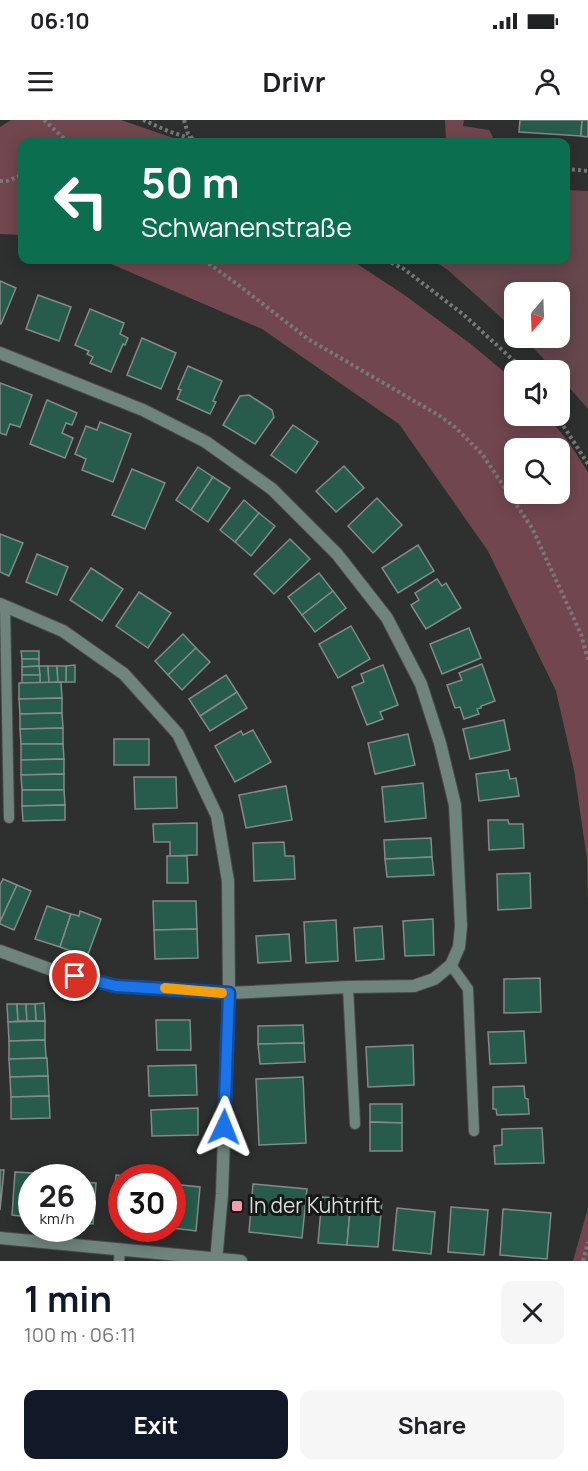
<!DOCTYPE html>
<meta charset="utf-8">
<style>
body{margin:0;font-family:Manrope,sans-serif;background:#f6f6f6;color:#202124;height:100vh;display:flex;flex-direction:column;font-size:22px;white-space:nowrap}
*{box-sizing:border-box;margin:0}
p{font-size:20px;color:#757577}
.icon{flex:none;width:33px;height:33px;fill:none;stroke:currentColor;stroke-width:2;stroke-linecap:round;stroke-linejoin:round}
.map{position:relative;height:1141px;overflow:hidden}
.drawer{display:flex;flex-direction:column;background:#fff;flex:1}
.drawer>*{flex:none}
.hud{position:absolute;left:18px;top:18px;width:552px;height:126px;border-radius:12px;box-shadow:0 3px 15px #0003;background:#0b6e4f;color:#fff;overflow:hidden}
.needle{width:39px;rotate:199deg}
.buttons{position:absolute;left:504px;top:162px;display:grid;gap:12px}
.buttons a{display:grid;place-items:center;width:66px;height:66px;border-radius:12px;background:#fff;box-shadow:0 3px 15px #0003;font-size:30px}
.speed{position:absolute;left:18px;top:1044px;display:flex;gap:12px;font-size:30px;font-weight:700;text-align:center}
.speed>*{display:grid;place-content:center;width:78px;height:78px;border-radius:50%;background:#fff;box-shadow:0 3px 15px #0003;line-height:1}
.speed small{font-size:15px;font-weight:400}
.speed .limit{border:9px solid #d22;background:#fff;color:#111}
.pin{position:absolute;display:grid;place-items:center;width:51px;height:51px;color:#fff;margin:-26px;border:3px solid #fff;border-radius:50%;box-shadow:0 2px 6px #0007}
.me{position:absolute;width:66px;margin:-33px;rotate:2deg;stroke-linejoin:round;filter:drop-shadow(0 0 4px #0008)}
.turn{display:flex;align-items:center;gap:21px;height:126px;padding:0 24px;font-size:27px}
.turn .icon{width:78px;height:78px;stroke-width:2.5}
.turn b{display:block;font-size:42px;line-height:51px}
.round{display:grid;place-items:center;flex:none;width:63px;height:63px;border-radius:12px;background:#f6f6f6}
.overview{display:flex;align-items:center;justify-content:space-between;height:102px;padding:0 24px}
h1{font-size:36px;font-weight:700;line-height:45px;color:#111827}
.action{display:flex;gap:12px;margin-top:auto;padding:12px 24px}
.action a{flex:1;height:69px;border-radius:12px;background:#111827;color:#fff;font-size:24px;font-weight:700;line-height:69px;text-align:center}
.action a+a{background:#f6f6f6;color:#202124}
.status{display:flex;justify-content:space-between;align-items:center;height:42px;padding:0 30px;background:#fff;direction:ltr}
.status svg{height:16px;fill:currentColor}
header{display:flex;justify-content:space-between;align-items:center;height:78px;padding:0 24px;background:#fff;font-size:27px;font-weight:700}
.map>svg:first-child{display:block}
.green{fill:#65474c}
.forest{fill:#72464f;fill-rule:evenodd}
.building{fill:#275b4b;stroke:#858987;stroke-width:1.5}
.lines{fill:none;stroke-linecap:round;stroke-linejoin:round}
.service-casing{stroke:#494c4b;stroke-width:12}
.minor-casing{stroke:#494c4b;stroke-width:14}
.path{stroke:#767978;stroke-width:4;stroke-dasharray:3 3;stroke-linecap:butt}
.service{stroke:#6e847c;stroke-width:10}
.minor{stroke:#6e847c;stroke-width:12}
.route-casing{stroke:#114b97;stroke-width:15}
.route{stroke:#1a73e8;stroke-width:10}
.slow{stroke:#f59e0b;stroke-width:10}
.poi-dot{fill:#f39aab;stroke:#161817;stroke-width:2}
.labels{text-anchor:middle;stroke-width:6;stroke-linejoin:round;paint-order:stroke}
.poi-label{font-size:21px;fill:#dadddc;stroke:#161817;text-anchor:start}
</style>
<div class="status"><b>06:10</b><svg viewBox="0 0 49 12"><path d="M0 12V9h3v3zM5 12V6h3v6zM10 12V3h3v9zM15 12V0h3v12zM26 1h20v11H26zM47 4h2v5h-2z"/></svg></div>
<header><svg class="icon" aria-label="menu" viewBox="0 0 24 24"><path d="M4 6h16M4 12h16M4 18h16"/></svg>Drivr<svg class="icon" aria-label="person" viewBox="0 0 24 24"><circle cx="12" cy="8" r="4"/><path d="M4 21q1-7 8-7t8 7"/></svg></header>
<div class="map">
<svg width="588" height="1141" viewBox="0 0 588 1141">
<rect width="100%" height="100%" fill="#2d302f"/>
<!-- green -->
<path class="green" d="M566,70l22,1v218l-28,-32v-7h-6l-30,-32h36v-46h-46v37l-65,-58 -16,-11h133z"/>
<!-- forest -->
<g class="forest">
<path d="M11,0h110l64,22h-163v93l-22,-1v-107z"/>
<path d="M445,0h19l-1,6 26,4 4,7 -1,5h-46z"/>
<path d="M102,140h249l52,34 69,51 42,35v36h33l21,25 20,31v432l-1,-45 -13,-89 -18,-79 -68,-140 -89,-127 -137,-95zM514,328h46v46h-46z"/>
<path d="M588,1088v53h-15z"/>
</g>
<!-- building -->
<g class="building">
<path d="M520,0h62l-1,16 -62,-4z"/>
<path d="M582,0h6v17l-7,-1z"/>
<path d="M0,161l16,7 -15,36 -1,-1z"/>
<path d="M38,175l33,12 -12,34 -33,-12z"/>
<path d="M90,189l34,14 -4,11 8,4 -3,7 -2,-1 -12,28 -21,-9 3,-6 -6,-3 2,-3 -14,-6z"/>
<path d="M142,218l34,15 -15,36 -34,-14z"/>
<path d="M188,246l34,15 -9,20 3,1 -6,12 -33,-15 4,-9 -3,-1z"/>
<path d="M0,263l32,12 -12,32 -10,-3 -4,11 -6,-2z"/>
<path d="M249,275l23,15 2,7 -19,27 -32,-19 17,-29z"/>
<path d="M47,280l30,13 -5,12 -6,-2 -4,10 11,5 -8,20 -35,-14z"/>
<path d="M100,302l31,12 -18,48 -31,-12 4,-11 -11,-5 11,-28 11,4z"/>
<path d="M293,305l25,17 -22,31 -25,-18z"/>
<path d="M344,346l20,22 -28,24 -20,-21z"/>
<path d="M198,347l15,10 -22,33 -15,-10z"/>
<path d="M132,349l33,14 -20,46 -33,-14z"/>
<path d="M213,357l17,11 -22,34 -17,-12z"/>
<path d="M377,378l25,27 -29,28 -25,-27z"/>
<path d="M244,380l15,13 -24,29 -15,-12z"/>
<path d="M259,393l16,13 -24,30 -16,-14z"/>
<path d="M0,414l23,9 -14,33 -9,-4z"/>
<path d="M290,419l20,20 -36,35 -20,-20z"/>
<path d="M418,425l16,26 -36,22 -16,-25z"/>
<path d="M37,434l31,13 -11,28 -31,-13z"/>
<path d="M91,448l32,21 -21,32 -32,-21z"/>
<path d="M319,453l14,18 -31,24 -14,-18z"/>
<path d="M437,459l5,7 4,-3 15,25 -35,21 -15,-24 8,-5 -4,-7z"/>
<path d="M333,471l13,17 -31,24 -13,-17z"/>
<path d="M139,472l32,21 -23,35 -32,-22z"/>
<path d="M351,506l19,33 -32,19 -19,-34z"/>
<path d="M469,508l12,30 -39,16 -12,-30z"/>
<path d="M183,514l13,14 -28,27 -13,-14z"/>
<path d="M196,528l14,14 -28,28 -14,-15z"/>
<path d="M21,531h18v8h-17z"/>
<path d="M22,539h17v7l-17,1z"/>
<path d="M482,544l13,37 -14,5v2l-4,1 2,5 -15,5 -4,-12 -5,1 -8,-23 15,-5 -3,-7z"/>
<path d="M75,545v17h-9v-16z"/>
<path d="M383,545l15,40 -18,7 3,7 -16,6 -15,-38 12,-5 -3,-8z"/>
<path d="M39,546h9l1,17h-9z"/>
<path d="M39,546l1,9h-18v-8z"/>
<path d="M48,546h9l1,16 -9,1z"/>
<path d="M57,546h9v16h-8z"/>
<rect x="22" y="555" width="18" height="8"/>
<path d="M226,555l11,17 -37,24 -11,-17z"/>
<path d="M61,562l1,16 -43,1v-16z"/>
<path d="M237,572l10,16 -37,23 -10,-15z"/>
<path d="M62,578v15l-42,1 -1,-15z"/>
<path d="M62,593l1,15 -43,1v-15z"/>
<path d="M504,600l6,30 -40,9 -7,-30z"/>
<path d="M63,608v16h-42l-1,-15z"/>
<path d="M253,610l18,32 -36,20 -20,-36 26,-15 2,4z"/>
<path d="M408,614l7,31 -40,9 -7,-31z"/>
<rect x="114" y="619" width="35" height="26"/>
<path d="M21,624h42l1,15 -43,1z"/>
<path d="M64,639v15l-43,1v-15z"/>
<path d="M508,650l2,9 6,-1 3,18 -40,5 -3,-27z"/>
<path d="M64,654v16h-42l-1,-15z"/>
<path d="M134,657h42l1,31 -42,1z"/>
<path d="M423,663l3,35 -41,4 -3,-35z"/>
<path d="M286,666l6,34 -46,8 -7,-33z"/>
<path d="M22,670h42l1,15 -43,1z"/>
<path d="M65,685v15l-42,1 -1,-15z"/>
<path d="M488,700h20l1,4h14l1,24 -35,2z"/>
<path d="M197,703v32l-27,1v-14h-16l-1,-18z"/>
<path d="M431,718l1,19 -47,2 -1,-19z"/>
<path d="M284,722l1,14h9l1,23 -41,2 -1,-38z"/>
<path d="M167,736h20l1,27h-21z"/>
<path d="M432,737l2,18 -47,2 -2,-18z"/>
<path d="M530,753l1,35 -33,2 -1,-36z"/>
<path d="M3,759l14,6 -17,37v-37z"/>
<path d="M17,765l14,6 -17,39 -14,-6v-2z"/>
<path d="M153,781h43l1,28 -43,1z"/>
<path d="M47,786l24,8 -11,33 -25,-8z"/>
<path d="M80,791l21,8 -14,38 -27,-10 11,-33 8,2z"/>
<path d="M433,799l1,36 -29,1 -2,-35z"/>
<path d="M336,800l2,41 -32,2 -2,-41z"/>
<path d="M382,806l2,33 -28,2 -2,-33z"/>
<path d="M197,809l1,29 -43,1 -1,-29z"/>
<path d="M289,814l2,27 -33,2 -2,-27z"/>
<path d="M540,858l1,34 -37,1v-34z"/>
<path d="M44,883l1,18h-9l-1,-17z"/>
<path d="M7,884h10l1,17 -10,1z"/>
<path d="M17,884h9l1,17h-9z"/>
<path d="M26,884h9l1,17h-9z"/>
<path d="M156,900h34l1,30h-34z"/>
<path d="M45,901v19l-36,1 -1,-19z"/>
<path d="M303,905l1,18 -46,1v-18z"/>
<path d="M524,911l2,32 -36,1 -2,-32z"/>
<path d="M45,920l1,18 -37,1v-18z"/>
<path d="M304,923l1,19 -45,2 -2,-20z"/>
<path d="M413,925l1,40 -46,2 -2,-40z"/>
<path d="M47,938l1,18 -38,1 -1,-18z"/>
<path d="M196,945l1,30 -48,1 -1,-30z"/>
<path d="M48,956l1,20 -38,1 -1,-20z"/>
<path d="M303,957l3,66 -47,2 -3,-66z"/>
<path d="M524,966l1,12 3,1 1,15 -32,1 -1,-6h-3v-22z"/>
<path d="M49,976l1,22 -39,1v-22z"/>
<path d="M370,984h32v19l-32,-1z"/>
<path d="M198,988v27l-46,1 -1,-26z"/>
<path d="M370,1002l32,1v28h-32z"/>
<path d="M542,1008l2,35 -49,1 -1,-18 8,-1v-16z"/>
<path d="M0,1050h4l-4,40z"/>
<path d="M15,1052l17,1 -3,44 -17,-2z"/>
<path d="M32,1053l19,1v4h-19z"/>
<path d="M116,1055l27,3h-21v41l-10,-1z"/>
<path d="M82,1062l14,1 -3,41 -11,-1z"/>
<path d="M32,1063v34h-3z"/>
<path d="M172,1064l28,3 -4,44 -24,-3z"/>
<path d="M253,1064l54,5 -5,49 -53,-6z"/>
<path d="M322,1077l29,2 -4,46 -29,-2z"/>
<path d="M351,1079l31,3 -4,45 -31,-2z"/>
<path d="M451,1087l37,3 -4,45 -36,-3z"/>
<path d="M397,1088l38,4 -4,42 -38,-4z"/>
<path d="M503,1089l48,4 -4,46 -47,-4z"/>
</g>
<g class="lines">
<!-- service casing -->
<g class="service-casing">
<g id="service">
<path d="M5,486l4,212"/>
<path d="M451,845l17,24 6,142"/>
<path d="M348,867l7,137"/>
<path d="M119,1141l1,-11"/>
</g>
</g>
<!-- minor casing -->
<g class="minor-casing">
<g id="minor">
<path d="M0,233l143,57 63,32 66,47 65,65 50,64 34,66 19,59 15,62 6,121 -2,21 -8,18 -17,14 -20,7 -66,1 -119,6 -113,-7 -61,-15 -55,-20"/>
<path d="M0,484l63,27 61,43 54,60 39,82 11,65 1,112 -7,201 -6,67"/>
<path d="M0,1118l241,23"/>
</g>
</g>
<!-- path -->
<g class="path">
<path d="M44,0l24,22"/>
<path d="M143,0l25,11 33,11"/>
<path d="M184,0l4,14 5,5"/>
<path d="M122,22l12,-2h60"/>
<path d="M566,49l22,2"/>
<path d="M0,61h7l15,-6"/>
<path d="M204,140l33,24 71,55 132,77 16,12 26,26 50,74 49,106 7,26"/>
<path d="M386,140l18,9 60,46 60,55"/>
<path d="M557,296l31,48"/>
<path d="M583,1141l5,-19"/>
</g>
<!-- service -->
<use href="#service" class="service"/>
<!-- minor -->
<use href="#minor" class="minor"/>
</g>
<g class="lines">
<!-- route casing -->
<g class="route-casing">
<path id="route" d="M75,856l41,10 113,7 -5,134"/>
</g>
<!-- route -->
<use href="#route" class="route"/>
<!-- slow -->
<path class="slow" d="M165,868l57,5"/>
</g>
<!-- markers -->
<rect class="poi-dot" x="231" y="1080" width="12" height="12" rx="3"/>
<g class="labels">
<!-- poi labels -->
<g class="poi-label">
<text x="249" y="1093">In der Kuhtrift</text>
</g>
</g>
</svg>
<div class="buttons">
<a><svg class="needle" viewBox="-14 -14 28 28"><path d="M0-13l5 13h-10z" fill="#e53935"/><path d="M0 13l5-13h-10z" fill="#757577"/></svg></a>
<a><svg class="icon" aria-label="sound" viewBox="0 0 24 24"><path d="M4 9h4l5-4v14l-5-4H4zM17 9q2 3 0 6"/></svg></a>
<a><svg class="icon" aria-label="search" viewBox="0 0 24 24"><circle cx="10" cy="10" r="6"/><path d="M15 15l6 6"/></svg></a>
</div>
<div class="speed"><div>26<small>km/h</small></div><div class="limit">30</div></div>
<div class="pin" style="left:75px;top:856px;background:#d93025"><svg class="icon" aria-label="arrive" viewBox="0 0 24 24"><path d="M6 21V4h12l-3 4 3 4H6"/></svg></div>
<svg class="me" style="left:224px;top:1007px" viewBox="-20 -20 40 40"><path d="M0-17L14 15 0 8-14 15z" fill="#1a73e8" stroke="#fff" stroke-width="4"/></svg>
<div class="hud">
<div class="turn"><svg class="icon" aria-label="left" viewBox="0 0 24 24"><path d="M17 20v-9H6M10 6l-5 5 5 5"/></svg><div><b>50 m</b>Schwanenstraße</div></div>
</div>
</div>
<section class="drawer">
<div class="overview"><div><h1>1 min</h1><p>100 m · 06:11</p></div><a class="round"><svg class="icon" aria-label="close" viewBox="0 0 24 24"><path d="M6 6l12 12M18 6L6 18"/></svg></a></div>
<div class="action"><a>Exit</a><a>Share</a></div>
</section>
